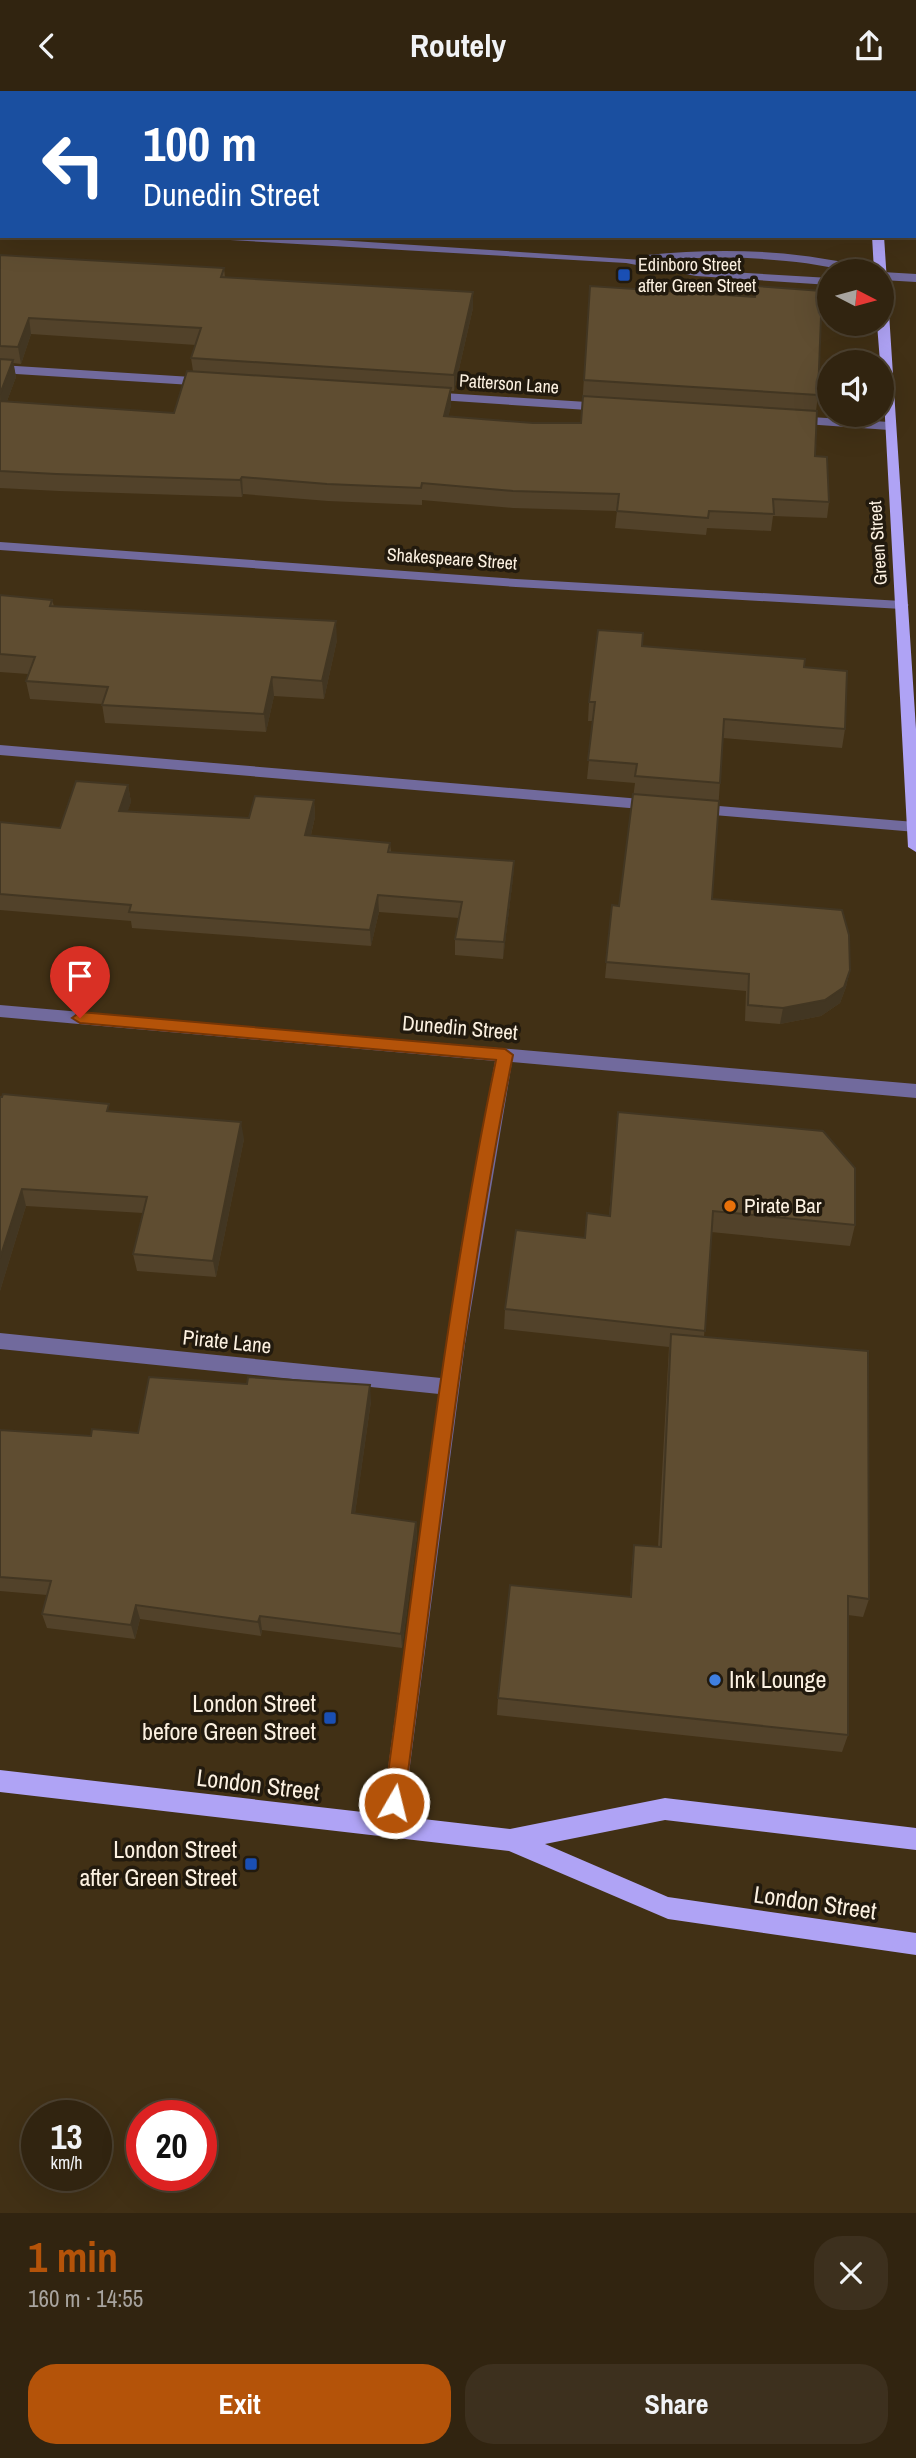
<!DOCTYPE html>
<meta charset="utf-8">
<style>
body{margin:0;font-family:"Archivo Narrow",sans-serif;background:#3d301e;color:#f1f3f6;height:100vh;display:flex;flex-direction:column;font-size:26px;white-space:nowrap}
*{box-sizing:border-box;margin:0}
p{font-size:23px;color:#a8a49f}
.icon{flex:none;width:38px;height:38px;fill:none;stroke:currentColor;stroke-width:2;stroke-linecap:round;stroke-linejoin:round}
.map{position:relative;height:2122px;overflow:hidden}
.side{display:flex;flex-direction:column;background:#312410;flex:1}
.side>*{flex:none}
.guide{position:absolute;left:0px;top:0px;width:917px;height:147px;box-shadow:0 7px 28px #0002,0 0 0 2px #4c4130;background:#1a4fa0;color:#fff;overflow:hidden}
.needle{width:46px;rotate:96deg}
.buttons{position:absolute;left:817px;top:168px;display:grid;gap:14px}
.buttons a{display:grid;place-items:center;width:77px;height:77px;border-radius:50%;background:#312410;box-shadow:0 7px 28px #0002,0 0 0 2px #4c4130;font-size:35px}
.speed{position:absolute;left:21px;top:2009px;display:flex;gap:14px;font-size:35px;font-weight:700;text-align:center}
.speed>*{display:grid;place-content:center;width:91px;height:91px;border-radius:50%;background:#312410;box-shadow:0 7px 28px #0002,0 0 0 2px #4c4130;line-height:1}
.speed small{font-size:18px;font-weight:400}
.speed .limit{border:10px solid #d22;background:#fff;color:#111}
.pin{position:absolute;display:grid;place-items:center;width:60px;height:60px;color:#fff;margin:-72px -30px;border-radius:50% 50% 50% 0;rotate:-45deg;box-shadow:0 0 7px #0007}
.pin .icon{rotate:45deg}
.me{position:absolute;width:77px;margin:-38px;rotate:8deg;stroke-linejoin:round;filter:drop-shadow(0 0 5px #0008)}
.turn{display:flex;align-items:center;gap:24px;height:147px;padding:0 28px;font-size:32px}
.turn .icon{width:91px;height:91px;stroke-width:2.5}
.turn b{display:block;font-size:49px;line-height:60px}
.round{display:grid;place-items:center;flex:none;width:74px;height:74px;border-radius:28px;background:#3d301e}
.headline{display:flex;align-items:center;justify-content:space-between;height:119px;padding:0 28px}
h1{font-size:42px;font-weight:700;line-height:52px;color:#b45309}
.primary-button{display:flex;gap:14px;margin-top:auto;padding:14px 28px}
.primary-button a{flex:1;height:80px;border-radius:28px;background:#b45309;color:#fff;font-size:28px;font-weight:700;line-height:80px;text-align:center}
.primary-button a+a{background:#3d301e;color:#f1f3f6}
header{display:flex;justify-content:space-between;align-items:center;height:91px;padding:0 28px;background:#312410;font-size:32px;font-weight:700}
.map>svg:first-child{display:block}
.lines{fill:none;stroke-linecap:round;stroke-linejoin:round}
.minor{fill:#716a9d;fill-rule:evenodd}
.major{fill:#afa3f5;fill-rule:evenodd}
.wall{fill:#52422a;fill-rule:evenodd}
.shaded-wall{fill:#423622}
.building{fill:#5f4d31;stroke:#423622;stroke-width:2}
.route{fill:#b45309;stroke:#753606;stroke-width:2}
.transit-dot{fill:#1a4fb4;stroke:#221a0e;stroke-width:2.5}
.food-dot{fill:#e8710a;stroke:#221a0e;stroke-width:2.5}
.shop-dot{fill:#3f7fe0;stroke:#221a0e;stroke-width:2.5}
.labels{text-anchor:middle;stroke-width:7;stroke-linejoin:round;paint-order:stroke}
.far-poi-label{font-size:18px;fill:#fcf1e1;stroke:#221a0e;text-anchor:start}
.far-street-label{font-size:18px;fill:#fcf1e1;stroke:#221a0e}
.street-label{font-size:21px;fill:#fcf1e1;stroke:#221a0e}
.poi-label{font-size:21px;fill:#fcf1e1;stroke:#221a0e;text-anchor:start}
.near-poi-label{font-size:24px;fill:#fcf1e1;stroke:#221a0e;text-anchor:end}
.near-street-label{font-size:24px;fill:#fcf1e1;stroke:#221a0e}
</style>
<header><svg class="icon" aria-label="back" viewBox="0 0 24 24"><path d="M15 5l-7 7 7 7"/></svg>Routely<svg class="icon" aria-label="share" viewBox="0 0 24 24"><path d="M12 15V3M7 8l5-5 5 5M5 13v7h14v-7"/></svg></header>
<div class="map">
<svg width="916" height="2122" viewBox="0 0 916 2122">
<rect width="100%" height="100%" fill="#413015"/>
<g class="lines">
<!-- minor -->
<g class="minor">
<rect x="0" y="130" width="2" height="6"/>
<path d="M207,145h69l366,24 1,-4 4,-1c61,-6 123,-6 184,5 12,2 31,4 41,11 -28,1 -57,-8 -86,-10 -45,-5 -90,-4 -135,0l45,9 134,8v7l-134,-9 -70,-13 -413,-24z"/>
<path d="M882,181l34,2v8l-34,-2z"/>
<path d="M0,274l208,13 6,4 -6,4 -208,-13z"/>
<path d="M428,301l175,11 6,4 -6,4 -179,-12v-6z"/>
<path d="M795,325l94,6 6,4 -6,4 -98,-7v-6z"/>
<path d="M0,451l516,37 386,22 7,4 -7,4 -386,-22 -516,-37z"/>
<path d="M0,654l653,55 8,5 -8,5 -653,-55z"/>
<path d="M695,713l220,18 1,10 -226,-19 -3,-4 3,-4z"/>
<path d="M0,914l916,79v14l-404,-36 -47,282 -63,483 -3,8 -8,3 -8,-3 -3,-8 59,-433 -439,-45v-16l441,45 20,-131 34,-186 -495,-44z"/>
</g>
<!-- major -->
<g class="major">
<rect x="861" y="0" width="10" height="2"/>
<path d="M872,145h12l32,493v123l-8,-5 -26,-485h-2l-3,-38h5v-53h-8z"/>
<path d="M0,1679l510,59 155,-31 251,30v22l-251,-30 -120,24 123,53 248,36v22l-248,-36 -159,-68 -509,-59z"/>
</g>
</g>
<!-- wall -->
<g class="wall">
<path d="M0,0l2,2v88h-2z"/>
<path d="M0,164l224,13 1,9 248,15v16l-19,83h-3v14l-3,12 85,6h48l9,-137 228,109 -2,16 -1,45 14,46 -2,16 -54,-2 -2,15 -64,-3 -1,7 -91,-7 2,-17 -104,-3 -91,-8v5l-94,-4 -85,-7 -1,3 -183,-6 -59,-3zM31,243l165,11 -5,13 2,13 -19,42 -167,-12 9,-24 -3,-14 8,1z"/>
<path d="M0,504l52,5 2,6 283,34 -13,59 -50,-3 -8,36 -161,-9 -3,-19 -72,-5 -4,-18 2,-7 -28,-2z"/>
<path d="M642,555l162,21 41,62 -3,19 -119,-10 -11,161 138,71 -4,17 -6,16 -19,13 -41,8 -35,-3 1,-30 -141,-13 7,-73 7,1 16,-123 -48,-4 6,-58h-5l1,-19z"/>
<path d="M128,694l3,17 -4,10 122,6 65,-18 1,17 -4,18 79,8 1,9 123,9 -1,17 -10,81 -48,-4v-16l4,-21 -80,-6 -8,34 -239,-18 -1,-7 -131,-11v-88l60,6z"/>
<path d="M0,1006l110,15 134,27 -28,138 -79,-6 -4,-17 10,-41 -117,-7 -26,85z"/>
<path d="M618,1021l237,113 -5,21 -139,-14 -7,105 165,262 -6,18 -15,-2v120l-6,17 -345,-37 1,-17 132,-101 2,-34 2,-18 24,2 11,-200 -165,-18 1,-20 104,-93z"/>
<path d="M371,1310l-16,112 61,9 1,14 -15,112 -140,-18 -1,6 -121,-17 -5,20 -88,-11 -5,-14 5,-19 -47,-4v-161l91,6 47,-3z"/>
</g>
<!-- shaded-wall -->
<g class="shaded-wall">
<path d="M473,201v16l-19,83v-16z"/>
<path d="M29,227l2,16 -10,30 -3,-17z"/>
<path d="M13,269l3,17 -15,40 -1,-23z"/>
<path d="M451,297v17l-6,28 -1,-17z"/>
<path d="M242,386l1,17 -1,3 -2,-17z"/>
<path d="M336,530l1,19 -13,59 -2,-18z"/>
<path d="M272,586l2,19 -8,36 -2,-18z"/>
<path d="M128,694l3,17 -9,26 -3,-17z"/>
<path d="M314,709l1,17 -8,34 -2,-16z"/>
<path d="M514,770l-1,17 -10,81 1,-17z"/>
<path d="M378,804l1,17 -8,34 -1,-16z"/>
<path d="M850,879l-4,17 -6,16 -19,13 -41,8 3,-16z"/>
<path d="M241,1031l3,17 -28,138 -3,-16z"/>
<path d="M22,1098l4,17 -26,85v-33z"/>
<path d="M370,1294l1,16 -18,127 -1,-15z"/>
<path d="M416,1431l1,14 -15,112 -1,-14z"/>
<path d="M136,1514l4,14 -5,20 -4,-14z"/>
<path d="M260,1525l2,14 -1,6 -3,-14z"/>
</g>
<!-- building -->
<g class="building">
<path d="M0,0h788v2h-786v73l-2,-1z"/>
<path d="M0,164l224,13 -3,9 252,15 -19,83 -263,-17 10,-30 -172,-10 -11,29 -18,-1z"/>
<path d="M590,195l165,11 1,-11 66,5 -4,104 -234,-15z"/>
<path d="M0,268l13,1 -13,34z"/>
<path d="M187,280l264,17 -7,28 89,7h48l2,-27 234,15 -2,45 12,1 2,45 -56,-3 1,15 -65,-3 -1,7 -91,-7 2,-17 -106,-3 -91,-8 -1,5 -94,-4 -85,-7 -2,3 -184,-6 -56,-3v-70l174,12z"/>
<path d="M0,504l52,5 -2,6 286,15 -14,60 -50,-4 -8,37 -162,-9 6,-18 -82,-6 9,-24 -35,-3z"/>
<path d="M598,539l45,3 -1,13 163,13 -1,8 43,4 -2,58 -121,-10 -4,64 -85,-7 2,-12 -49,-4 7,-58h-6z"/>
<path d="M76,690l52,4 -9,26 130,7 6,-22 59,4 -9,35 85,8 -2,9 126,9 -10,81 -49,-3 7,-37 -84,-7 -8,35 -241,-18 2,-7 -131,-11v-72l60,6z"/>
<path d="M633,703l86,7 -7,98 130,11 7,25 1,35 -6,17 -19,13 -42,8 -35,-3 1,-31 -143,-12 6,-57 7,1z"/>
<path d="M3,1003l106,10 -2,7 134,11 -28,139 -80,-7 14,-57 -125,-8 -22,69v-161h2z"/>
<path d="M618,1021l205,19 32,37v57l-142,-14 -8,120 -200,-22 11,-79 69,8 2,-25 23,3z"/>
<path d="M671,1243l197,17 1,248 -21,-3v139l-350,-37 12,-113 121,12 3,-52 27,2z"/>
<path d="M149,1286l98,7 1,-7 122,8 -18,128 64,9 -15,112 -141,-18 -2,6 -122,-17 -5,20 -89,-11 9,-33 -51,-4v-147l91,6 1,-7 46,4z"/>
</g>
<!-- route -->
<path class="route" d="M80,921l425,37 8,6c-50,247 -76,499 -109,748l-3,7 -7,3 -7,-3 -3,-7c34,-247 61,-498 112,-743l-416,-37 -8,-5z"/>
<!-- markers -->
<g class="transit-dot">
<rect x="617" y="177" width="14" height="14" rx="3.5"/>
<rect x="323" y="1620" width="14" height="14" rx="3.5"/>
<rect x="244" y="1766" width="14" height="14" rx="3.5"/>
</g>
<circle class="food-dot" cx="730" cy="1115" r="7"/>
<circle class="shop-dot" cx="715" cy="1589" r="7"/>
<g class="labels">
<!-- far-poi labels -->
<g class="far-poi-label">
<text x="638" y="180">Edinboro Street<tspan x="638" dy="21">after Green Street</tspan></text>
</g>
<!-- far-street labels -->
<g class="far-street-label">
<text transform="translate(509 293) rotate(4)" y="6">Patterson Lane</text>
<text transform="translate(878 452) rotate(-94)" y="6">Green Street</text>
<text transform="translate(452 468) rotate(4)" y="6">Shakespeare Street</text>
</g>
<!-- street labels -->
<g class="street-label">
<text transform="translate(460 937) rotate(5)" y="7">Dunedin Street</text>
<text transform="translate(227 1251) rotate(6)" y="7">Pirate Lane</text>
</g>
<!-- poi labels -->
<g class="poi-label">
<text x="744" y="1122">Pirate Bar</text>
</g>
<!-- near-poi labels -->
<g class="near-poi-label">
<text x="729" y="1597" text-anchor="start">Ink Lounge</text>
<text x="316" y="1621">London Street<tspan x="316" dy="28">before Green Street</tspan></text>
<text x="237" y="1767">London Street<tspan x="237" dy="28">after Green Street</tspan></text>
</g>
<!-- near-street labels -->
<g class="near-street-label">
<text transform="translate(258 1694) rotate(7)" y="8">London Street</text>
<text transform="translate(815 1812) rotate(8)" y="8">London Street</text>
</g>
</g>
</svg>
<div class="buttons">
<a><svg class="needle" viewBox="-14 -14 28 28"><path d="M0-13l5 13h-10z" fill="#e53935"/><path d="M0 13l5-13h-10z" fill="#a8a49f"/></svg></a>
<a><svg class="icon" aria-label="sound" viewBox="0 0 24 24"><path d="M4 9h4l5-4v14l-5-4H4zM17 9q2 3 0 6"/></svg></a>
</div>
<div class="speed"><div>13<small>km/h</small></div><div class="limit">20</div></div>
<div class="pin" style="left:80px;top:927px;background:#d93025"><svg class="icon" aria-label="arrive" viewBox="0 0 24 24"><path d="M6 21V4h12l-3 4 3 4H6"/></svg></div>
<svg class="me" style="left:394px;top:1712px" viewBox="-20 -20 40 40"><circle r="17" fill="#b45309" stroke="#fff" stroke-width="3"/><path d="M0-11L8 9 0 5-8 9z" fill="#fff"/></svg>
<div class="guide">
<div class="turn"><svg class="icon" aria-label="left" viewBox="0 0 24 24"><path d="M17 20v-9H6M10 6l-5 5 5 5"/></svg><div><b>100 m</b>Dunedin Street</div></div>
</div>
</div>
<section class="side">
<div class="headline"><div><h1>1 min</h1><p>160 m · 14:55</p></div><a class="round"><svg class="icon" aria-label="close" viewBox="0 0 24 24"><path d="M6 6l12 12M18 6L6 18"/></svg></a></div>
<div class="primary-button"><a>Exit</a><a>Share</a></div>
</section>
